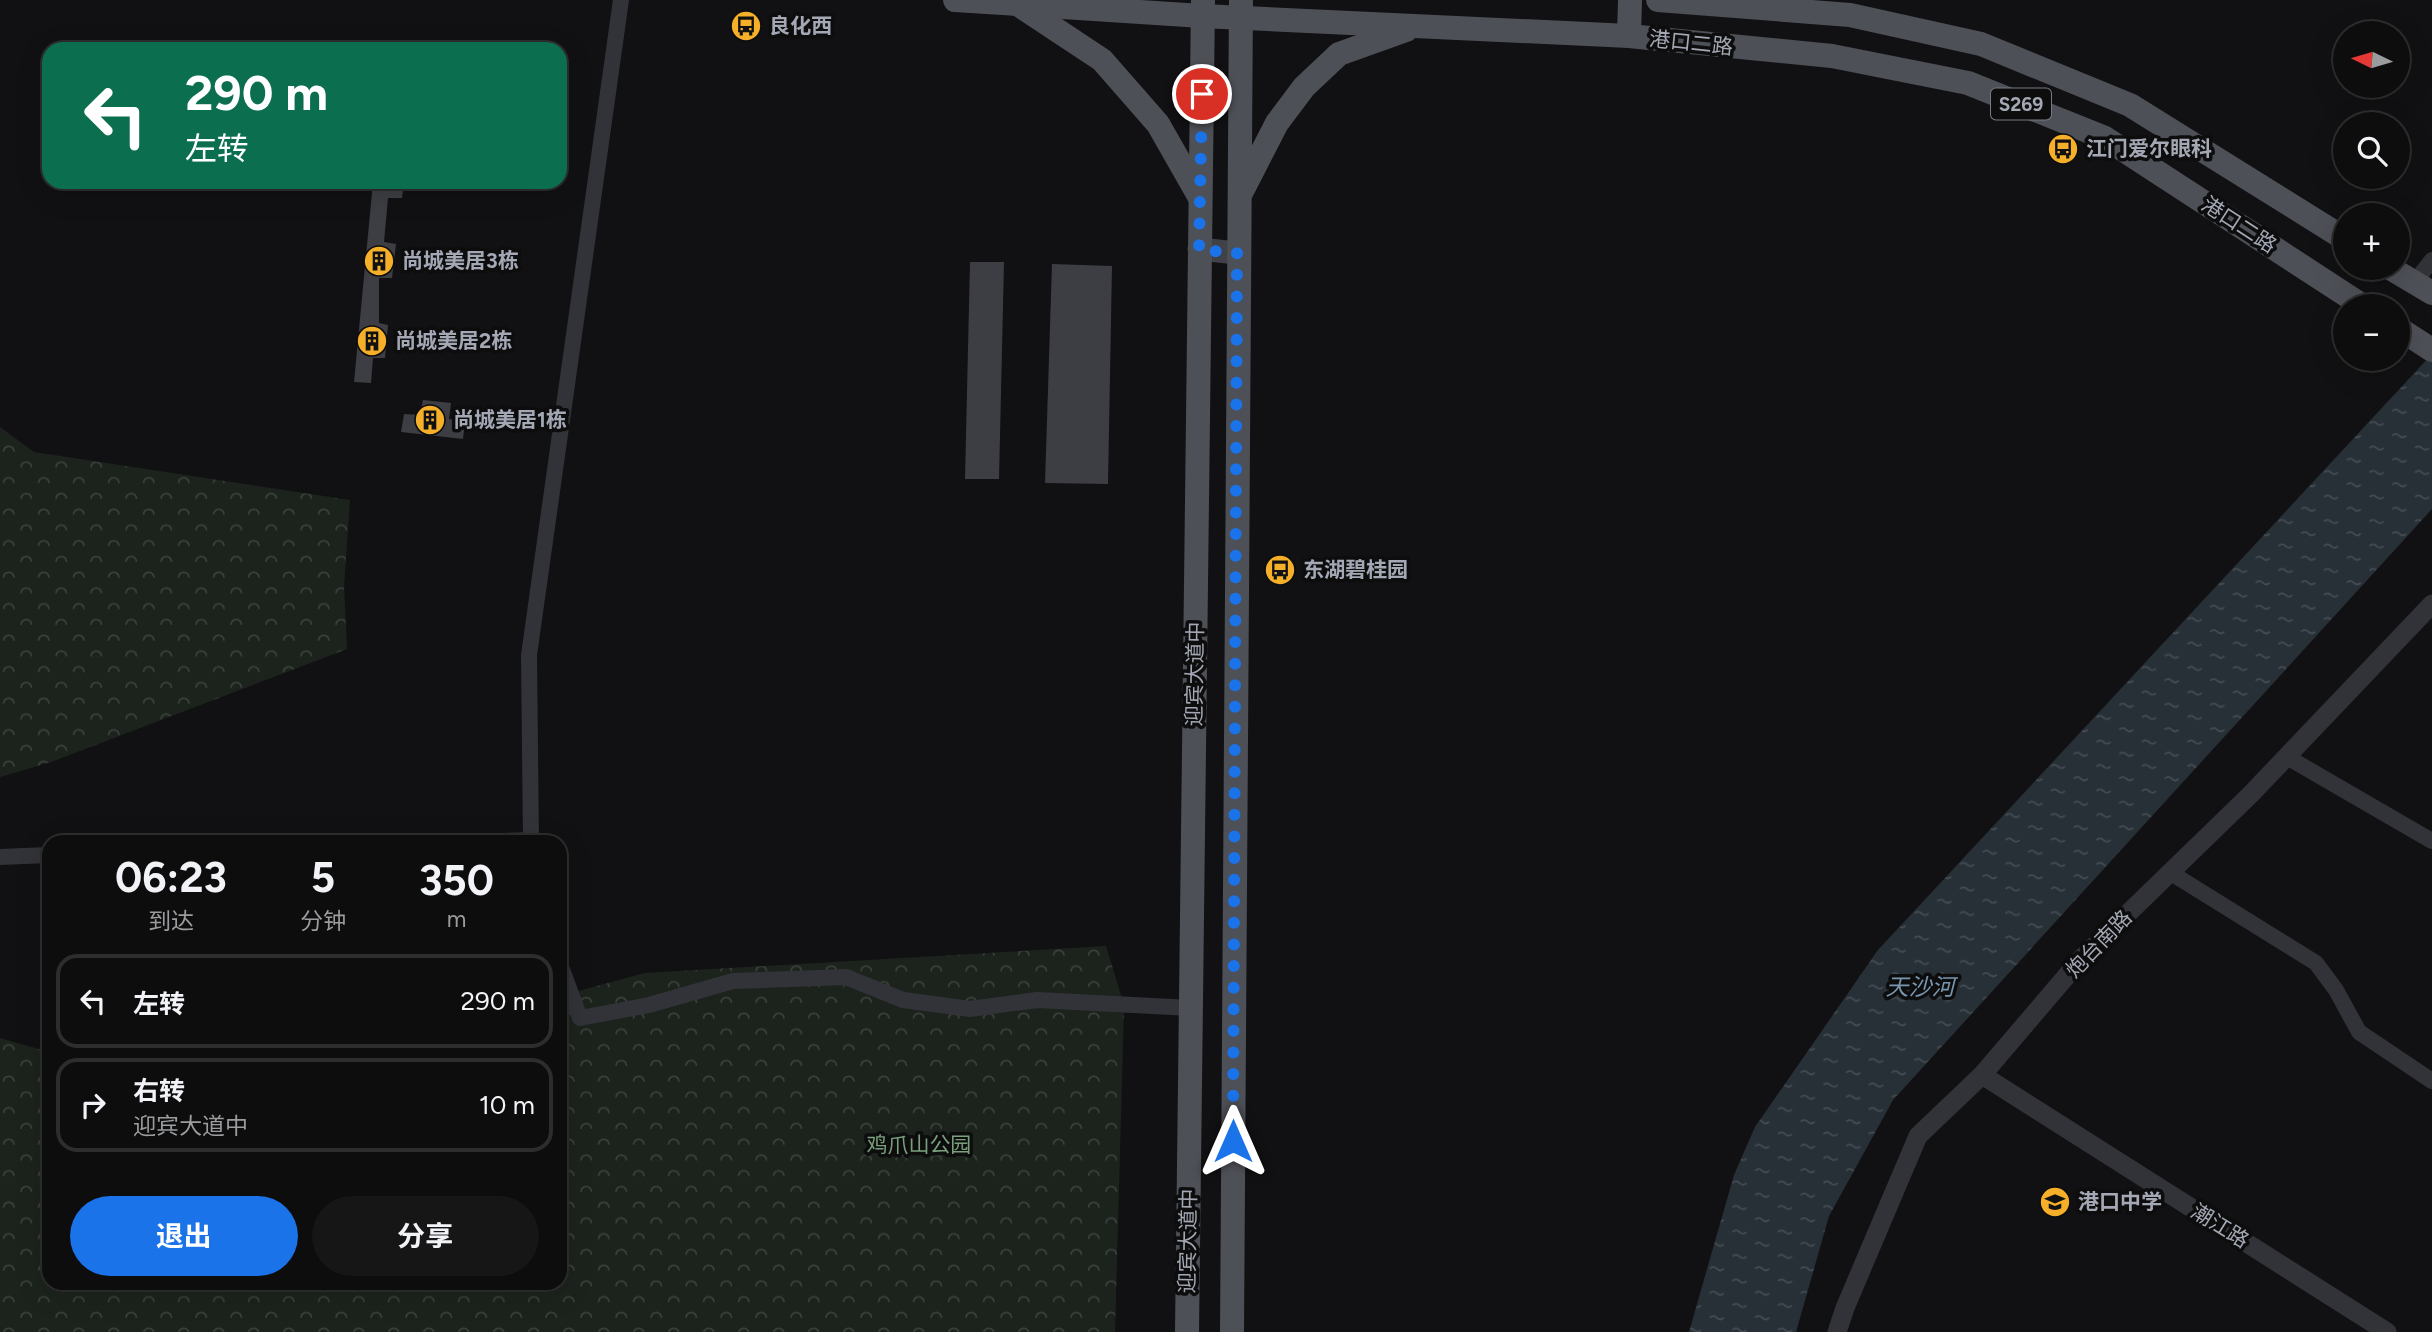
<!DOCTYPE html>
<html lang="zh">
<meta charset="utf-8">
<style>
body{margin:0;font-family:Figtree,"Noto Sans SC",sans-serif;background:#161617;color:#f1f3f6;height:100vh;display:flex;flex-direction:column;font-size:26px;white-space:nowrap}
*{box-sizing:border-box;margin:0}
p{font-size:23px;color:#9a9c9e}
.icon{flex:none;width:38px;height:38px;fill:none;stroke:currentColor;stroke-width:2;stroke-linecap:round;stroke-linejoin:round}
.map{position:relative;flex:1;overflow:hidden}
.drawer{position:absolute;left:42px;top:835px;width:525px;height:455px;display:flex;flex-direction:column;background:#0d0d0e;border-radius:21px;box-shadow:0 7px 28px #0002,0 0 0 2px #2d2d2e}
.drawer>*{flex:none}
.top-card{position:absolute;left:42px;top:42px;width:525px;height:147px;border-radius:21px;box-shadow:0 7px 28px #0002,0 0 0 2px #2d2d2e;background:#0b6e4f;color:#fff;overflow:hidden}
.needle{width:46px;rotate:275deg}
.controls{position:absolute;left:2333px;top:21px;display:grid;gap:14px}
.controls a{display:grid;place-items:center;width:77px;height:77px;border-radius:50%;background:#0d0d0e;box-shadow:0 7px 28px #0002,0 0 0 2px #2d2d2e;font-size:35px}
.pin{position:absolute;display:grid;place-items:center;width:60px;height:60px;color:#fff;margin:-30px;border:4px solid #fff;border-radius:50%;box-shadow:0 2px 7px #0007}
.me{position:absolute;width:77px;margin:-38px;rotate:0deg;stroke-linejoin:round;filter:drop-shadow(0 0 5px #0008)}
.turn{display:flex;align-items:center;gap:24px;height:147px;padding:0 28px;font-size:32px}
.turn .icon{width:91px;height:91px;stroke-width:2.5}
.turn b{display:block;font-size:49px;line-height:60px}
.eta{display:flex;justify-content:space-evenly;align-items:center;height:119px;text-align:center}
.eta b{font-size:42px;font-weight:700;line-height:49px}
.primary-button{display:flex;gap:14px;margin-top:auto;padding:14px 28px}
.primary-button a{flex:1;height:80px;border-radius:42px;background:#1a73e8;color:#fff;font-size:28px;font-weight:700;line-height:80px;text-align:center}
.primary-button a+a{background:#161617;color:#f1f3f6}
ul{padding:0;list-style:none}
li{display:flex;align-items:center;gap:21px;height:94px;margin:0 14px 10px;padding:0 14px;border:4px solid #2d2d2e;border-radius:21px}
li div{flex:1}
li b{display:block;font-size:26px}
li em{font-style:normal}
.map>svg:first-child{display:block}
.forest{fill:url(#forest-crowns)}
.water{fill:url(#water-ripples)}
.building{fill:#3d3e43}
.lines{fill:none;stroke-linecap:round;stroke-linejoin:round}
.minor{stroke:#323338;stroke-width:16}
.tertiary{stroke:#323338;stroke-width:19}
.secondary{stroke:#404248;stroke-width:23}
.primary{stroke:#4e5057;stroke-width:24}
.route{stroke:#1a73e8;stroke-width:12;stroke-dasharray:0 21.6}
.labels{text-anchor:middle;stroke-width:7;stroke-linejoin:round;paint-order:stroke}
.shield{fill:#0d0d0e;stroke:#767a82;stroke-width:2}
.shield-label{font-size:19px;font-weight:bold;fill:#a3a8b4}
.poi-label{font-size:21px;font-weight:bold;fill:#a3a8b4;stroke:#0d0d0e;text-anchor:start}
.street-label{font-size:21px;fill:#a3a8b4;stroke:#0d0d0e}
.park-label{font-size:21px;fill:#79a07b;stroke:#0d0d0e}
.water-label{font-size:23px;font-style:italic;fill:#7896b0;stroke:#0d0d0e}
</style>
<div class="map">
<svg width="2432" height="1332" viewBox="0 0 2432 1332">
<defs>
<pattern id="forest-crowns" width="20" height="18" patternUnits="userSpaceOnUse" patternTransform="scale(1.75)"><rect width="20" height="18" fill="#1c231d"/><path d="M2 6a3 3 0 1 1 6 0M12 15a3 3 0 1 1 6 0" fill="none" stroke="#3a403b"/></pattern>
<pattern id="water-ripples" width="26" height="14" patternUnits="userSpaceOnUse" patternTransform="scale(1.75)"><rect width="26" height="14" fill="#283037"/><path d="M2 4q2-2 4 0t4 0M15 11q2-2 4 0t4 0" fill="none" stroke="#444b52"/></pattern>
</defs>
<rect width="100%" height="100%" fill="#111113"/>
<!-- forest -->
<g class="forest">
<path d="M0,427l34,25 316,48 -6,86 3,63 -296,113 -51,15z"/>
<path d="M1106,946l18,59 -9,327h-1115v-294l49,14v231h511v-287l85,-23z"/>
</g>
<!-- water -->
<path class="water" d="M2432,354v155l-539,591 -64,116 -33,116h-107l45,-157 21,-48 123,-177z"/>
<!-- building -->
<g class="building">
<path d="M373,182h31l-2,16h-14l-4,44 12,2 -4,34h-13v45l9,2 -3,33h-12l-2,25 -17,-1z"/>
<path d="M970,262h34l-5,217h-34z"/>
<path d="M1052,264l60,2 -4,218 -63,-1z"/>
<path d="M423,400l28,3 -2,16 16,2 -2,18 -62,-7 3,-18 16,1z"/>
</g>
<g class="lines">
<!-- minor -->
<g class="minor">
<path d="M2414,283l18,-23"/>
<path d="M2287,757l145,84"/>
<path d="M471,842l60,-2"/>
<path d="M531,842l-2,-187 92,-655"/>
<path d="M0,857l49,-2"/>
<path d="M2171,873l145,90 20,27 23,42 73,49"/>
<path d="M560,964l20,54 69,-13 84,-24 113,-4 57,23 67,9 67,-9 154,8"/>
</g>
<!-- tertiary -->
<g class="tertiary">
<path d="M1982,1075l405,257"/>
<path d="M1837,1332l8,-24 73,-172 64,-61 99,-116 170,-165 181,-190"/>
</g>
<!-- secondary -->
<path class="secondary" d="M1199,249l38,4"/>
<!-- primary -->
<g class="primary">
<path d="M955,0l247,16 427,20 203,20 136,27 137,55 258,168"/>
<path d="M1658,0l192,15 131,29 149,61 215,134"/>
<path d="M1019,5l83,55 56,64 41,72"/>
<path d="M1629,36l1,-36"/>
<path d="M1241,193l36,-70 27,-36 35,-33 67,-24"/>
<path d="M2390,268l42,25"/>
<path d="M2398,328l34,22"/>
<path d="M1187,1332l16,-1331"/>
<path d="M1232,1332l9,-1332"/>
</g>
</g>
<g class="lines">
<!-- route -->
<path class="route" d="M1202,94l-3,156 38,3 -4,888"/>
</g>
<!-- icons -->
<defs>
<g id="bus-disc" transform="scale(1.575)"><circle r="9.5" fill="#f5af28" stroke="#0d0d0e"/><path d="M-5-6H5V4H4V6H2V4H-2V6H-4V4H-5ZM-3.5-4V0h7V-4ZM-3.5 1.2v1.5H-2V1.2ZM2 1.2v1.5H3.5V1.2Z" fill="#111"/></g>
<g id="building-disc" transform="scale(1.575)"><circle r="9.5" fill="#f5af28" stroke="#0d0d0e"/><path d="M-4-6H4V6H1V3H-1V6H-4ZM-2.5-4.3h1.7v1.8h-1.7ZM.8-4.3h1.7v1.8H.8ZM-2.5-1h1.7V.8h-1.7ZM.8-1h1.7V.8H.8Z" fill="#111"/></g>
<g id="school-disc" transform="scale(1.575)"><circle r="9.5" fill="#f5af28" stroke="#0d0d0e"/><path d="M0-5L7-2L0 1L-7-2ZM-4 1L0 2.5L4 1V4Q0 6-4 4Z" fill="#111"/></g>
</defs>
<g fill-rule="evenodd">
<use href="#bus-disc" x="746" y="26"/>
<use href="#bus-disc" x="2063" y="149"/>
<use href="#building-disc" x="379" y="261"/>
<use href="#building-disc" x="372" y="341"/>
<use href="#building-disc" x="430" y="420"/>
<use href="#bus-disc" x="1280" y="570"/>
<use href="#school-disc" x="2055" y="1202"/>
</g>
<g class="labels">
<!-- shield labels -->
<rect class="shield" x="1991" y="88.5" width="60" height="31" rx="5"/>
<g class="shield-label">
<text x="2021" y="111">S269</text>
</g>
<!-- poi labels -->
<g class="poi-label">
<text x="769" y="33">良化西</text>
<text x="2086" y="156">江门爱尔眼科</text>
<text x="402" y="268">尚城美居3栋</text>
<text x="395" y="348">尚城美居2栋</text>
<text x="453" y="427">尚城美居1栋</text>
<text x="1303" y="577">东湖碧桂园</text>
<text x="2078" y="1209">港口中学</text>
</g>
<!-- street labels -->
<g class="street-label">
<text transform="translate(1691 43) rotate(6)" y="7">港口二路</text>
<text transform="translate(2239 225) rotate(33)" y="7">港口二路</text>
<text transform="translate(1195 674) rotate(-89)" y="7">迎宾大道中</text>
<text transform="translate(2099 944) rotate(-46)" y="7">炮台南路</text>
<text transform="translate(2220 1226) rotate(32)" y="7">潮江路</text>
<text transform="translate(1188 1241) rotate(-89)" y="7">迎宾大道中</text>
</g>
<!-- park labels -->
<g class="park-label">
<text x="919" y="1152">鸡爪山公园</text>
</g>
<!-- water labels -->
<g class="water-label">
<text x="1920" y="995">天沙河</text>
</g>
</g>
</svg>
<div class="controls">
<a><svg class="needle" viewBox="-14 -14 28 28"><path d="M0-13l5 13h-10z" fill="#e53935"/><path d="M0 13l5-13h-10z" fill="#9a9c9e"/></svg></a>
<a><svg class="icon" aria-label="search" viewBox="0 0 24 24"><circle cx="10" cy="10" r="6"/><path d="M15 15l6 6"/></svg></a>
<a>+</a>
<a>−</a>
</div>
<div class="pin" style="left:1202px;top:94px;background:#d93025"><svg class="icon" aria-label="arrive" viewBox="0 0 24 24"><path d="M6 21V4h12l-3 4 3 4H6"/></svg></div>
<svg class="me" style="left:1233px;top:1141px" viewBox="-20 -20 40 40"><path d="M0-17L14 15 0 8-14 15z" fill="#1a73e8" stroke="#fff" stroke-width="4"/></svg>
<div class="top-card">
<div class="turn"><svg class="icon" aria-label="left" viewBox="0 0 24 24"><path d="M17 20v-9H6M10 6l-5 5 5 5"/></svg><div><b>290 m</b>左转</div></div>
</div>
<section class="drawer">
<div class="eta">
<div><b>06:23</b><p>到达</p></div>
<div><b>5</b><p>分钟</p></div>
<div><b>350</b><p>m</p></div>
</div>
<ul>
<li><svg class="icon" aria-label="left" viewBox="0 0 24 24"><path d="M17 20v-9H6M10 6l-5 5 5 5"/></svg><div><b>左转</b></div><em>290 m</em></li>
<li><svg class="icon" aria-label="right" viewBox="0 0 24 24"><path d="M7 20v-9h11M14 6l5 5-5 5"/></svg><div><b>右转</b><p>迎宾大道中</p></div><em>10 m</em></li>
</ul>
<div class="primary-button"><a>退出</a><a>分享</a></div>
</section>
</div>
